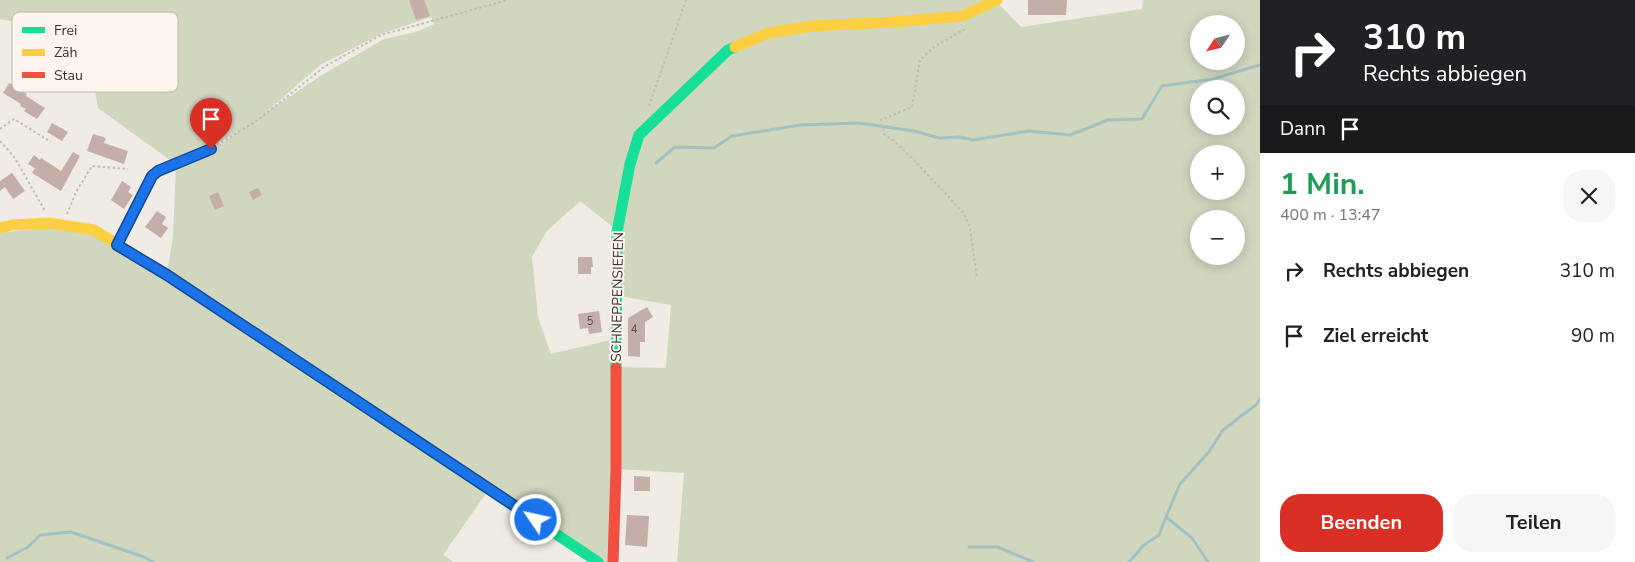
<!DOCTYPE html>
<html lang="de">
<meta charset="utf-8">
<style>
body{margin:0;font-family:"Nunito Sans",sans-serif;background:#f6f6f6;color:#222;height:100vh;display:flex;flex-direction:column;font-size:19px;white-space:nowrap}
*{box-sizing:border-box;margin:0}
p{font-size:16px;color:#767676}
.icon{flex:none;width:28px;height:28px;fill:none;stroke:currentColor;stroke-width:2;stroke-linecap:round;stroke-linejoin:round}
.map{position:relative;flex:1;overflow:hidden}
.sheet{display:flex;flex-direction:column;background:#fff;width:375px}
.sheet>*{flex:none}
.guide{background:#202124;color:#fff;overflow:hidden}
.needle{width:32px;rotate:235deg}
.tools{position:absolute;left:1190px;top:15px;display:grid;gap:10px}
.tools a{display:grid;place-items:center;width:55px;height:55px;border-radius:50%;background:#fff;box-shadow:0 2px 12px #0003;font-size:25px}
.pin{position:absolute;display:grid;place-items:center;width:42px;height:42px;color:#fff;margin:-51px -21px;border-radius:50% 50% 50% 0;rotate:-45deg;box-shadow:0 0 5px #0007}
.pin .icon{rotate:45deg}
.me{position:absolute;width:55px;margin:-28px;rotate:304deg;stroke-linejoin:round;filter:drop-shadow(0 0 4px #0008)}
.turn{display:flex;align-items:center;gap:18px;height:105px;padding:0 20px;font-size:22px}
.turn .icon{width:65px;height:65px;stroke-width:2.5}
.turn b{display:block;font-size:35px;line-height:42px}
.then{display:flex;align-items:center;height:48px;padding:0 20px;background:#0003;gap:10px;font-size:19px}
.round{display:grid;place-items:center;flex:none;width:52px;height:52px;border-radius:20px;background:#f6f6f6}
.summary{display:flex;align-items:center;justify-content:space-between;height:85px;padding:0 20px}
h1{font-size:30px;font-weight:700;line-height:38px;color:#1e9e55}
.button{display:flex;gap:10px;margin-top:auto;padding:10px 20px}
.button a{flex:1;height:58px;border-radius:20px;background:#d93025;color:#fff;font-size:20px;font-weight:700;line-height:58px;text-align:center}
.button a+a{background:#f6f6f6;color:#222}
ul{padding:0;list-style:none}
li{display:flex;align-items:center;gap:15px;height:65px;padding:0 20px}
li div{flex:1}
li b{display:block;font-size:19px}
li em{font-style:normal}
main{display:flex;flex:1;min-height:0}
.map>svg:first-child{display:block}
.green{fill:#d1d6bf;fill-rule:evenodd}
.lines{fill:none;stroke-linecap:round;stroke-linejoin:round}
.stream{stroke:#a1c2c1;stroke-width:3}
.building{fill:#c3afa7}
.path{stroke:#c2bbb6;stroke-width:2;stroke-dasharray:2.5 2.5;stroke-linecap:butt}
.lane{stroke:#c9c3be;stroke-width:5.5}
.fast{stroke:#16e098;stroke-width:11}
.slow{stroke:#ffcf43;stroke-width:11}
.jam{stroke:#f24e42;stroke-width:11}
.route-casing{stroke:#114b97;stroke-width:12}
.route{stroke:#1a73e8;stroke-width:9}
.labels{text-anchor:middle;stroke-width:4;stroke-linejoin:round;paint-order:stroke}
.number-label{font-size:11px;fill:#5d504a}
.street-label{font-size:14px;fill:#3b302b;stroke:#fbf5ee}
.key{fill:#fbf5ee;stroke:#c1bab4;stroke-width:1}
.key-label{font-size:14px;fill:#3b302b}
</style>
<main>
<div class="map">
<svg width="1260" height="562" viewBox="0 0 1260 562">
<rect width="100%" height="100%" fill="#f0ebe5"/>
<!-- green -->
<g class="green">
<path d="M0,0h995l26,27 121,-18 1,-9h117v562h-583l7,-89 -66,-4 1,-102 47,1 5,-63 -52,-9v-64l-39,-31 -34,31 -14,25 6,60 13,37 63,-15 -3,223h-9l-435,-289 6,-36 3,-72 36,-15 30,-21 -31,18 -37,16 -76,-55 -12,-72 -86,-17zM431,17l3,7 -18,8 -32,7 -62,36 -57,38 55,-48 61,-31zM1199,24h37v37h-37zM1199,89h37v37h-37zM1199,154h37v37h-37zM1199,219h37v37h-37z"/>
<path d="M49,227l45,7 393,258 -44,63 10,7h-453v-329z"/>
</g>
<g class="lines">
<!-- stream -->
<g class="stream">
<path d="M656,163l19,-16 39,1 18,-12 68,-11 59,-2 55,8 25,7 21,-1 13,3 56,-9 41,4 38,-15 34,-1 20,-33 51,-7 47,-14"/>
<path d="M969,547h29l35,15"/>
<path d="M7,558l21,-11 12,-12 31,-3 73,25 9,5"/>
<path d="M1129,562l15,-17 15,-10 7,-18"/>
<path d="M1208,562l-16,-24 -26,-21 14,-33 28,-31 15,-23 34,-26 3,-5"/>
</g>
</g>
<!-- building -->
<g class="building">
<path d="M409,0h15l6,16 -14,4z"/>
<path d="M1028,0h39l-1,15h-38z"/>
<path d="M9,83l18,11 -1,2 19,12 -8,11 -13,-8 2,-2 -6,-3 1,-2 -18,-11z"/>
<path d="M52,123l16,9 -6,9 -15,-9z"/>
<path d="M93,134l13,4 -2,5 24,8 -4,13 -37,-13z"/>
<path d="M73,152l7,4 -19,35 -29,-18 3,-5 -7,-4 6,-9 6,5 1,-2 20,13z"/>
<path d="M12,173l13,18 -12,8 -8,-12 -5,4v-10z"/>
<path d="M122,181l9,6 -3,5 5,3 -9,14 -13,-9z"/>
<path d="M258,188l4,7 -9,5 -4,-8z"/>
<path d="M218,192l6,14 -9,4 -6,-14z"/>
<path d="M157,211l9,6 -4,7 6,4 -7,10 -16,-11z"/>
<path d="M578,257h14l1,10h-2v7h-13z"/>
<path d="M647,307l6,10 -8,5v20h-5v15l-12,-1v-38z"/>
<path d="M599,311l3,21 -13,2 -1,-6 -8,1 -2,-15z"/>
<path d="M634,476l16,1v14h-16z"/>
<path d="M627,515l22,1 -2,31 -22,-2z"/>
</g>
<g class="lines">
<!-- path -->
<g class="path">
<path d="M965,29l-31,18 -14,13 -8,47 -31,13 3,14 10,7 17,16 52,55 7,16 7,50"/>
<path d="M649,106l37,-106"/>
<path d="M0,129l14,-10 37,23"/>
<path d="M0,141l15,17 30,53"/>
<path d="M217,145l41,-25 66,-53 57,-32 127,-35"/>
<path d="M67,214l9,-22 16,-26 36,3"/>
</g>
<!-- lane -->
<path class="lane" d="M118,243l34,-67 6,-5 53,-22"/>
<!-- fast -->
<g class="fast">
<path d="M616,368l1,-136 13,-68 9,-29 89,-85 7,-3"/>
<path d="M373,412l225,150"/>
</g>
<!-- slow -->
<g class="slow">
<path d="M735,47l33,-14 44,-7 81,-4 69,-6 35,-16"/>
<path d="M0,228l12,-3 37,-2 45,7 73,45 206,137"/>
</g>
<!-- jam -->
<path class="jam" d="M613,562l3,-92v-102"/>
</g>
<g class="lines">
<!-- route casing -->
<g class="route-casing">
<path id="route" d="M211,149l-53,22 -6,5 -35,69 50,30 369,245"/>
</g>
<!-- route -->
<use href="#route" class="route"/>
</g>
<g class="labels">
<!-- number labels -->
<g class="number-label">
<text x="590" y="325">5</text>
<text x="634" y="333">4</text>
</g>
<!-- street labels -->
<g class="street-label">
<text transform="translate(617 297) rotate(-89)" y="5">SCHNEPPENSIEFEN</text>
</g>
</g>
<!-- legend -->
<rect x="12" y="12" width="166" height="80" rx="8" class="key"/>
<rect x="22" y="27" width="23" height="6" fill="#16e098"/>
<rect x="22" y="49" width="23" height="7" fill="#ffcf43"/>
<rect x="22" y="72" width="23" height="6" fill="#f24e42"/>
<g class="key-label">
<text x="54" y="35">Frei</text>
<text x="54" y="57">Zäh</text>
<text x="54" y="80">Stau</text>
</g>
</svg>
<div class="tools">
<a><svg class="needle" viewBox="-14 -14 28 28"><path d="M0-13l5 13h-10z" fill="#e53935"/><path d="M0 13l5-13h-10z" fill="#767676"/></svg></a>
<a><svg class="icon" aria-label="search" viewBox="0 0 24 24"><circle cx="10" cy="10" r="6"/><path d="M15 15l6 6"/></svg></a>
<a>+</a>
<a>−</a>
</div>
<div class="pin" style="left:211px;top:149px;background:#d93025"><svg class="icon" aria-label="arrive" viewBox="0 0 24 24"><path d="M6 21V4h12l-3 4 3 4H6"/></svg></div>
<svg class="me" style="left:536px;top:520px" viewBox="-20 -20 40 40"><circle r="17" fill="#1a73e8" stroke="#fff" stroke-width="3"/><path d="M0-11L8 9 0 5-8 9z" fill="#fff"/></svg>
</div>
<section class="sheet">
<div class="guide">
<div class="turn"><svg class="icon" aria-label="right" viewBox="0 0 24 24"><path d="M7 20v-9h11M14 6l5 5-5 5"/></svg><div><b>310 m</b>Rechts abbiegen</div></div>
<div class="then">Dann<svg class="icon" aria-label="arrive" viewBox="0 0 24 24"><path d="M6 21V4h12l-3 4 3 4H6"/></svg></div>
</div>
<div class="summary"><div><h1>1 Min.</h1><p>400 m · 13:47</p></div><a class="round"><svg class="icon" aria-label="close" viewBox="0 0 24 24"><path d="M6 6l12 12M18 6L6 18"/></svg></a></div>
<ul>
<li><svg class="icon" aria-label="right" viewBox="0 0 24 24"><path d="M7 20v-9h11M14 6l5 5-5 5"/></svg><div><b>Rechts abbiegen</b></div><em>310 m</em></li>
<li><svg class="icon" aria-label="arrive" viewBox="0 0 24 24"><path d="M6 21V4h12l-3 4 3 4H6"/></svg><div><b>Ziel erreicht</b></div><em>90 m</em></li>
</ul>
<div class="button"><a>Beenden</a><a>Teilen</a></div>
</section>
</main>
